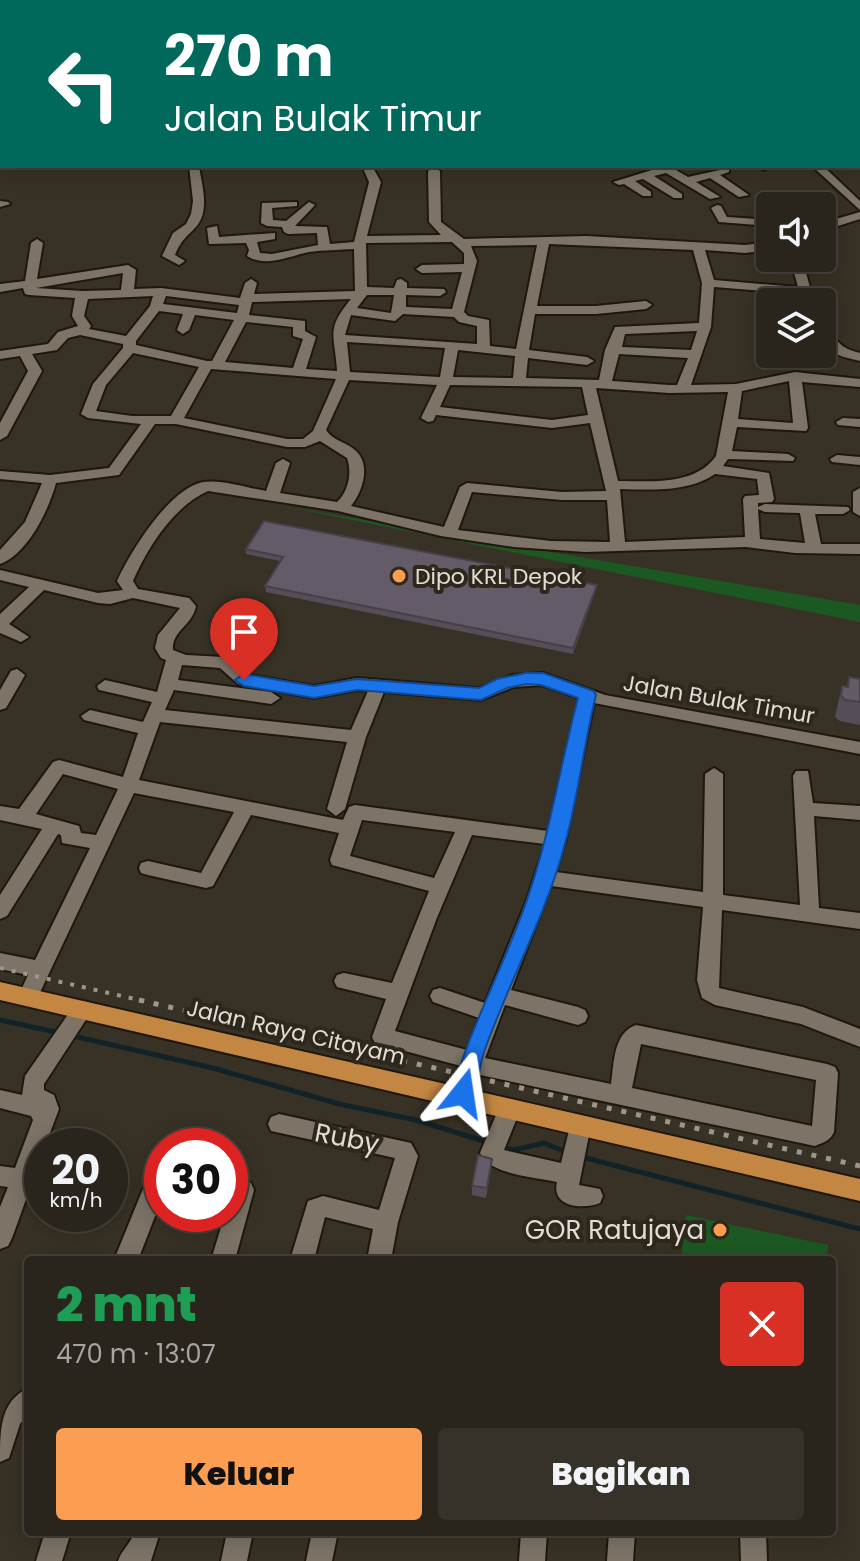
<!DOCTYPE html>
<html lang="id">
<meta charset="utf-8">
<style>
body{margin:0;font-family:Poppins,sans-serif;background:#363129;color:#f1f3f6;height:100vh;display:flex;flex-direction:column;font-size:30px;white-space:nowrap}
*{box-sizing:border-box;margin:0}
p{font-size:26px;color:#a5a5a3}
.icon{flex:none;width:44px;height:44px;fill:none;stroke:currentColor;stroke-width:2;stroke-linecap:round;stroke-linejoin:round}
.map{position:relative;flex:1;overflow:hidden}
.side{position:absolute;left:24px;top:1256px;width:812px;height:280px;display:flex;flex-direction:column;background:#2a251c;border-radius:8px;box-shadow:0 4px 20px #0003,0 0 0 2px #46423b}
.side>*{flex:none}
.guide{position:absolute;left:0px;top:0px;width:860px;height:168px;box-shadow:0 4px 20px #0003,0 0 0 2px #46423b;background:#00695c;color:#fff;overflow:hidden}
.fabs{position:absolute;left:756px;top:192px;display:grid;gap:16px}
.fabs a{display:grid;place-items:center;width:80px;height:80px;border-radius:8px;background:#2a251c;box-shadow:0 4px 20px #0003,0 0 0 2px #46423b;font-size:40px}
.speed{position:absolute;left:24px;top:1128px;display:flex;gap:16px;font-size:40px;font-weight:700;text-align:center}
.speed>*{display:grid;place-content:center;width:104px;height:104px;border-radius:50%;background:#2a251c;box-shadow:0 4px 20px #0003,0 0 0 2px #46423b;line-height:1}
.speed small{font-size:20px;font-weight:400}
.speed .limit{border:12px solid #d22;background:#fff;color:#111}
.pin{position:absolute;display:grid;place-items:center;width:68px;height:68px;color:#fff;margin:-82px -34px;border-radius:50% 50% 50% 0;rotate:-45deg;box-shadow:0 0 8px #0007}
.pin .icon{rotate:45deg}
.me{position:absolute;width:88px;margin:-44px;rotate:15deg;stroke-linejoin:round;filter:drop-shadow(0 0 6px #0008)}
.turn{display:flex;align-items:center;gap:28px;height:168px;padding:0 32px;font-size:36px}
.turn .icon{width:104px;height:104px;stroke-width:2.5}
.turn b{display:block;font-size:56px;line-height:68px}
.round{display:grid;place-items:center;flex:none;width:84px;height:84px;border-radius:8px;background:#363129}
.headline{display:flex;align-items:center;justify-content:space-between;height:136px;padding:0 32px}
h1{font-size:48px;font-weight:800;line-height:60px;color:#1e9e55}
.cta{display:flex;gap:16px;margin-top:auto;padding:16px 32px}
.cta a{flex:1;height:92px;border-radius:8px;background:#fb9e51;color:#111;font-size:32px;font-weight:800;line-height:92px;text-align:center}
.cta a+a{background:#363129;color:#f1f3f6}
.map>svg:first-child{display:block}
.green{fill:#1c5822}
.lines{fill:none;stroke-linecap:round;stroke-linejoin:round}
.stream{stroke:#122328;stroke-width:5}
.minor-casing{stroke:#1f180e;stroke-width:4}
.major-casing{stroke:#1f180e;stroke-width:4}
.minor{fill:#7d7467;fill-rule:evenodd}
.major{fill:#c38643;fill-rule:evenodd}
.rail-far1{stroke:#9c968d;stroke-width:4;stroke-dasharray:4 8;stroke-linecap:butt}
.rail{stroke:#9c968d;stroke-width:5;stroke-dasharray:5 10;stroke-linecap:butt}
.wall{fill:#554e59}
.shaded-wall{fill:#454049}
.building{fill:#635b68;stroke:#454049;stroke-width:2}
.route{fill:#1a73e8;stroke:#114b97;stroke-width:2}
.poi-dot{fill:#fb9e51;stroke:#2e271b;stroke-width:3}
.labels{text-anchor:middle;stroke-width:8;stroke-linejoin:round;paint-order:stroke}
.poi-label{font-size:22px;fill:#e1dcd5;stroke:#2e271b;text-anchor:start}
.street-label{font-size:22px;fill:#e1dcd5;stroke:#2e271b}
.near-street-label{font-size:26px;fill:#e1dcd5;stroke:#2e271b}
.near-poi-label{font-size:26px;fill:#e1dcd5;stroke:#2e271b;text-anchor:end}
</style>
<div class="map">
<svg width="860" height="1561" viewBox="0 0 860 1561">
<rect width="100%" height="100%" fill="#383125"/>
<!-- green -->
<g class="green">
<path d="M283,506l577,99v17z"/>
<path d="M686,1215l142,30 -1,15h-146z"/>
</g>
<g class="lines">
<!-- stream -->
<g class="stream">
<path d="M0,1020l60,13"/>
<path d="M73,1036l140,32 126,36 77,16 74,23"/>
<path d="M502,1147l12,3 30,-7 22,9"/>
<path d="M582,1157l278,72"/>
</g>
<!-- minor casing -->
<g class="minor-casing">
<g id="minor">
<path d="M39,0h70l2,2h-74z"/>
<path d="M151,0l-2,2 -11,-1 1,-1z"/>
<path d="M157,0h31l-2,2z"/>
<path d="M197,0h80l1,1 -79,1z"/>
<path d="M330,0h10l-12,2z"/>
<rect x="368" y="0" width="10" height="2"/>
<path d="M382,0h10l-11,2z"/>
<rect x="418" y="0" width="10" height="2"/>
<path d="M818,0h10l-11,2z"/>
<path d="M858,5l2,1v6l-2,-1z"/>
<rect x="0" y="10" width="2" height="6"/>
<path d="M860,20v6l-2,1v-6z"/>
<path d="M860,45v6l-2,1v-6z"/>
<rect x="0" y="49" width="2" height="6"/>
<path d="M0,76h2l-2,9z"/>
<rect x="858" y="92" width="2" height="6"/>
<rect x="0" y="98" width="2" height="6"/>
<rect x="0" y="118" width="2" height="6"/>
<path d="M189,166h10c3,20 12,47 -5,63 -9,9 -14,13 -19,26l10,6 -6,4 -17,-9 11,-23 13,-9 5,-10 2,-13z"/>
<path d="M362,166h10l9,16 -14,54 74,-1 -12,-13 -1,-51 6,-3 6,3 1,51 23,17 122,-3 159,9 25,-3v8l-25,3 -40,-3 9,30 84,7 -8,-29h12l12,44h-12l-2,-8 -86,-7 -3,40 -20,58 45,-1 59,-12 65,7v8l-58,-5 6,46 -2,3 -69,-4 -5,24 56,3 7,4 -2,3 -65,-2 -5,7 46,7 5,26 -2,3 -14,1v4l7,-3 83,3 2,3 -7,4h-28l6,30h39v10l-65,-1 -49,-6 -161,5 -71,-5 -73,-11 -103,-25 -130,-20c-34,15 -61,57 -75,90l5,8 51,9 7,8c-3,19 -25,25 -23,44l13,5 38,2 25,18 65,11 43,-8 122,10 33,-13 31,-2 62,22 255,47v12l-266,-51 -28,136 -10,33 147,20 2,-118 9,-6 9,6v121l77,10 -7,-129 3,-5h12l5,32 47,3v14l-46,-4 5,92 41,5v16l-138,-19 -3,78 84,19 57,22v18l-59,-23 -86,-19 -13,-7 -5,-18 6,-73 -152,-21 -40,104 67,17 7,3 3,6 -3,6 -7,3 -73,-20 -20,53 126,26c3,-20 2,-51 25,-59l191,39 8,3 3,6 -4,59c-4,9 -10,10 -19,14l-335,-71 -10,30 -8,2 -8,-2 -3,-7 10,-32 -86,-23 -3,-6 14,-38 -49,-12 -3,-6 3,-6 7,-2 48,10 37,-92 -97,-26 -2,-5 9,-27 -88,-18 -38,71 -7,2 -58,-13 -7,-2 -2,-5 2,-5 7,-2 53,12 33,-61 -100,-19 -99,210 -7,2 -7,-2 -3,-6 10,-22 -28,-6v-16l35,7 55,-112 -28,-5 -1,-8 -3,-1 -51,82 -7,3v-24l42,-66 -42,-9v-14l19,3 34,-47 6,-2 64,17 15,-44 -54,-13 -3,-4 9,-6 53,12 9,-20 -53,-12 -2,-4 8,-6 52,12 9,-32 -5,-2 -6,-10 3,-13 22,-27 -47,-10 -23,6 -12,-1 -54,-13 -35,34 20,13 -8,5 -21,-9v-19l29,-27 -29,-7v-10l98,23 25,-3 -6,-9c14,-30 52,-92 86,-99 18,-3 45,6 63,9l10,-28 7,-4 7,4 -10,30 57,9c12,-11 15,-30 10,-44l-27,-17 -15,6h-18l-111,-23h-21l-36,51 -63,8c-7,26 -28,71 -56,81v-14l25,-28 17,-39 -42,-4v-8l50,4 59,-7 32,-44 -53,-6 -7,-4 12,-30 30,-36v-4l-43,-9 -12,3 -11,12 -25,4 10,17 -35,65 -7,4v-17l28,-52 -8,-15 -20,3v-8l48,-7 10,-12 20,-6 -6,-10 3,-18 -46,-3 -4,-1 -2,-6 -23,4v-8l25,-3 6,-38 6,-4 6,4 -6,36 91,-14 8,5 -2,19 27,-1 79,10 5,-15 6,-4 6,4 -3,11 101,-3 -1,-42c-15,1 -30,1 -45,3 -20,4 -43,16 -62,4l2,-6 -3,-7 -37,1 -2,-16 10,-2 2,11 56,-4v6l-18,3 3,11 12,1 46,-9 -1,-12 -29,1 -4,-2 -2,-5 -15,-1 -6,-3 1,-20 35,-1v4l-25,2 1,12 13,1 23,-19 6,3 -20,21 32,1 3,17 24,-2 15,-60zM452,242l12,11v11l-42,1 -6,4 6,4 40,-1 -10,37 -46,-2v-12l34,1 6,-4 -2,-3 -37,-1v-5l-6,-4 -4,1 -3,8 -27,-1 -1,-44zM549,244l144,6 9,33 -3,40 -84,4 -10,23 -6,30 -73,-2 2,-20 59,7 7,-4 -7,-4 -58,-7 6,-36h61l50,-5 6,-4 -6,-4 -50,5h-59zM537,245l-21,104 -26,-3 -1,-26 -21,-4 -4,-4 13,-51 -6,-15zM123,273l-2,17 -39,1 -46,-3zM367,295h27l-3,18 -34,-5zM153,296l-3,10 -24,30 -37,-7 2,-3 -7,-10 4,-17zM166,296l73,9 -2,8 -74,-9zM351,299c-26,31 -16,36 -14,72l-31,-2 10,-32 -11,-6v-10l-56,-6 3,-13zM159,311l24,3 -6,16 6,4 6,-4 6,-15 39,5 -22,41h-5l-71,-16v-4zM403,314l51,3 5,5 18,4v18l-132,-9 6,-20 44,6zM246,322l47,5v9l10,3 -10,29 -68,-6zM697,331l-6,19 -69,-3 3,-13zM347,342l98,6 -5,29 -90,-5zM458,350l57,6 -2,22 -60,-1zM133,353l66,14 -28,49h-39l-36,-5 10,-26zM619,354l69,4 -11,27h-8l-57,-4zM211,369l125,10 -23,52 -10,8h-16l-103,-21zM349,380l88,5 -16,33 7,4 5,-1 3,-6 116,13 38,-5 16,68 -44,1 -95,-9 -7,4 -16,40 -93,-21c11,-14 20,-39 6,-54 -9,-10 -23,-10 -31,-22zM789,381l4,42 -55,-4 4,-28zM450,385l132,2 6,28 -36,5 -112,-13zM596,388l73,5 59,-1 -12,64c-21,30 -66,25 -98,25zM715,474l42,5 2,16 -14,1 -2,3 2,38 -120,5 -5,-53c31,1 69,3 95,-15zM472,492l90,8h45l3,42 -59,-1 -93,-11zM758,509l7,3 35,1 5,30 -45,-4zM182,665l38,3 18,16 76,14 43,-8 11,1 -17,39 -186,-20 9,-20 97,14 9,-6 -9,-6 -93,-12zM542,685l37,13 -31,133 -193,-26 -6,2 -6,13 -204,-40 21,-58 187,20 -20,67 9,7 9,-7 21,-72 18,-45 97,8 33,-13zM63,774l55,15 -22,46 -15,-2 -2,-7 -43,-12zM362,820l93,12 -21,46 -84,-22zM472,835l73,9 -19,58 -41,101 -45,-15 -7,2 -3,6 3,6 46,16 -12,32 -72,-19 41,-111zM641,1044l175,36 -4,46 -180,-38z"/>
<path d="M665,166h18l-7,4 12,7 41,-9v4l-9,3 29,20 -10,2 -29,-19 -14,4 24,15 -10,2 -44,-26 -12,3 28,18v4h-8l-31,-19 -8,2 16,11v4h-8l-19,-12 -5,1 -6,-3z"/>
<path d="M757,166h12l1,1 -6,3z"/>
<path d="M812,166h11l37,35v9z"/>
<path d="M800,199l12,7h-14l-4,-4z"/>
<path d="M0,201l8,1 2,2 -10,3z"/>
<path d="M717,205l4,1 6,11 43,3v6l-51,-4 -8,-14z"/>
<path d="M860,212v7l-38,12v-8z"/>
<path d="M822,329c18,8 12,18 38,24v8c-20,-5 -38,-7 -38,-32z"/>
<path d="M843,418l17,1v8l-22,-2 -2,-3z"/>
<path d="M837,455l23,2v8l-28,-3 -2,-3z"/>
<path d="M860,488v28l-7,-4v-20z"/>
<path d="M17,669l8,6 -19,33 -6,2v-20l11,-19z"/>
<path d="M83,1001l7,2 3,6 -49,75v6l10,5 5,14 -14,37h-3v9l-30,83 -4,8 -8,3v-42l8,-20 -8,-1v-20l15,2 18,-48 -2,-4 -31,-8v-18l22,5 3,-19 51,-73z"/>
<path d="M510,1099l8,2 3,7 -17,42 57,13 11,-45 8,-3 8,3 3,7 -12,60 21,4 3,7 -3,7c-18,7 -49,4 -43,-21 -22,-5 -67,-7 -77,-29l19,-45 3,-7z"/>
<path d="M279,1114l132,29 7,13 -20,66 -7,38h-24l6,-31 -48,-12 -11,43h-24l18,-59 15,-5 56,14 16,-52 -124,-27 -3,-7 3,-7z"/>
<path d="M162,1159v39l-24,62h-24l40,-98z"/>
<path d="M243,1180l8,3 3,7 -19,70h-24l14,-46h5v-18l5,-13z"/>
<path d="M28,1388v26l-8,10 -11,34 -9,4c0,-33 0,-60 28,-74z"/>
<path d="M45,1532h26l-9,29h-26z"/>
<path d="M134,1532h26l-9,29h-33c4,-12 13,-17 16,-29z"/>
<path d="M227,1532h26l-6,29h-26z"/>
<path d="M312,1532h26l-6,29h-26z"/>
<path d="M521,1532h26l-2,29h-26z"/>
<path d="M609,1532h26l-2,29h-26z"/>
<path d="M740,1532h26l1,29h-26z"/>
</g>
</g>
<!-- major casing -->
<g class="major-casing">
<path id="major" d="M0,982l860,197v22l-860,-201z"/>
</g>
<!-- minor -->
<use href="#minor" class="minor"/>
<!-- major -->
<use href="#major" class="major"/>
<!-- rail-far1 -->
<path class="rail-far1" d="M0,968l148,34"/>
<!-- rail -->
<path class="rail" d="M139,1000l721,166"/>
</g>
<!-- wall -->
<g class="wall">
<path d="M246,549l350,41 -23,64 -307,-62 -1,-6 15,-25 -34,-7z"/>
<path d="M849,677l11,2v46l-20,-4 -5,-4 7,-31 5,1z"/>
<path d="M491,1168l-5,30 -14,-3v-9z"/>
</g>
<!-- shaded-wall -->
<path class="shaded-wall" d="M597,585l-1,5 -23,64v-6z"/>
<!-- building -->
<g class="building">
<path d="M264,521l333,64 -24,63 -308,-62 18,-29 -37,-8z"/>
<path d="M849,677l11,2v23l-15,-2 -4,-4 1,-10 6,1z"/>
<path d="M478,1155l14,4 -5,29 -15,-2z"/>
</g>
<!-- route -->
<path class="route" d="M526,673h17l51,18 2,4c-12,48 -17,97 -30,145 -19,74 -57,141 -82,212 -5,16 -6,33 -13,48l-8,2 -8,-2 -3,-7c17,-63 49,-121 71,-182 26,-70 36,-141 55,-213l-37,-13 -15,-1 -19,4 -26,12 -124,-10 -43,8 -70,-12 -9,-6 9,-6 70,12 43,-7 122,9 18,-9z"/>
<!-- markers -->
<g class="poi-dot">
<circle cx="399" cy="576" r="8"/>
<circle cx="720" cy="1230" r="8"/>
</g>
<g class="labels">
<!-- poi labels -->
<g class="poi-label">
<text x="415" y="584">Dipo KRL Depok</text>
</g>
<!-- street labels -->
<g class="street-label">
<text transform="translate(719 699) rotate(10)" y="8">Jalan Bulak Timur</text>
<text transform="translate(296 1032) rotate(13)" y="8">Jalan Raya Citayam</text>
</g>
<!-- near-street labels -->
<g class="near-street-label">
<text transform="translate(347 1138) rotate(11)" y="9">Ruby</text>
</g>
<!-- near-poi labels -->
<g class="near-poi-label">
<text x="704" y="1239">GOR Ratujaya</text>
</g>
</g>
</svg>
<div class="fabs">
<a><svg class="icon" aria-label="sound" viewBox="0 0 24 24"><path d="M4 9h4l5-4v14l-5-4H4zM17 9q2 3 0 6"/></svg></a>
<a><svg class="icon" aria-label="layers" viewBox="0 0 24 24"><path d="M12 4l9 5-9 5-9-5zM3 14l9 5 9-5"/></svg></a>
</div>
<div class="speed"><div>20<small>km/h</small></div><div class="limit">30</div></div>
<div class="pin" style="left:244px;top:680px;background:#d93025"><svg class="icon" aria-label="arrive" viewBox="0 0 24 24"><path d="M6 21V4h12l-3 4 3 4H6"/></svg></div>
<svg class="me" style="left:463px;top:1093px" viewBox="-20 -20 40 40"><path d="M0-17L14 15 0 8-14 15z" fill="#1a73e8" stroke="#fff" stroke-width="4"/></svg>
<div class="guide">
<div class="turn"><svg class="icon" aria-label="left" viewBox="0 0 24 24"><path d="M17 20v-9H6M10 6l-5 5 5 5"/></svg><div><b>270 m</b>Jalan Bulak Timur</div></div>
</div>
<section class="side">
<div class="headline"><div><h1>2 mnt</h1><p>470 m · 13:07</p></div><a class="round" style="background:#d93025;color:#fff"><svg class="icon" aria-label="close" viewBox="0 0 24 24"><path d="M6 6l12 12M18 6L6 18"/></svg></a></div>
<div class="cta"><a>Keluar</a><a>Bagikan</a></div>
</section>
</div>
